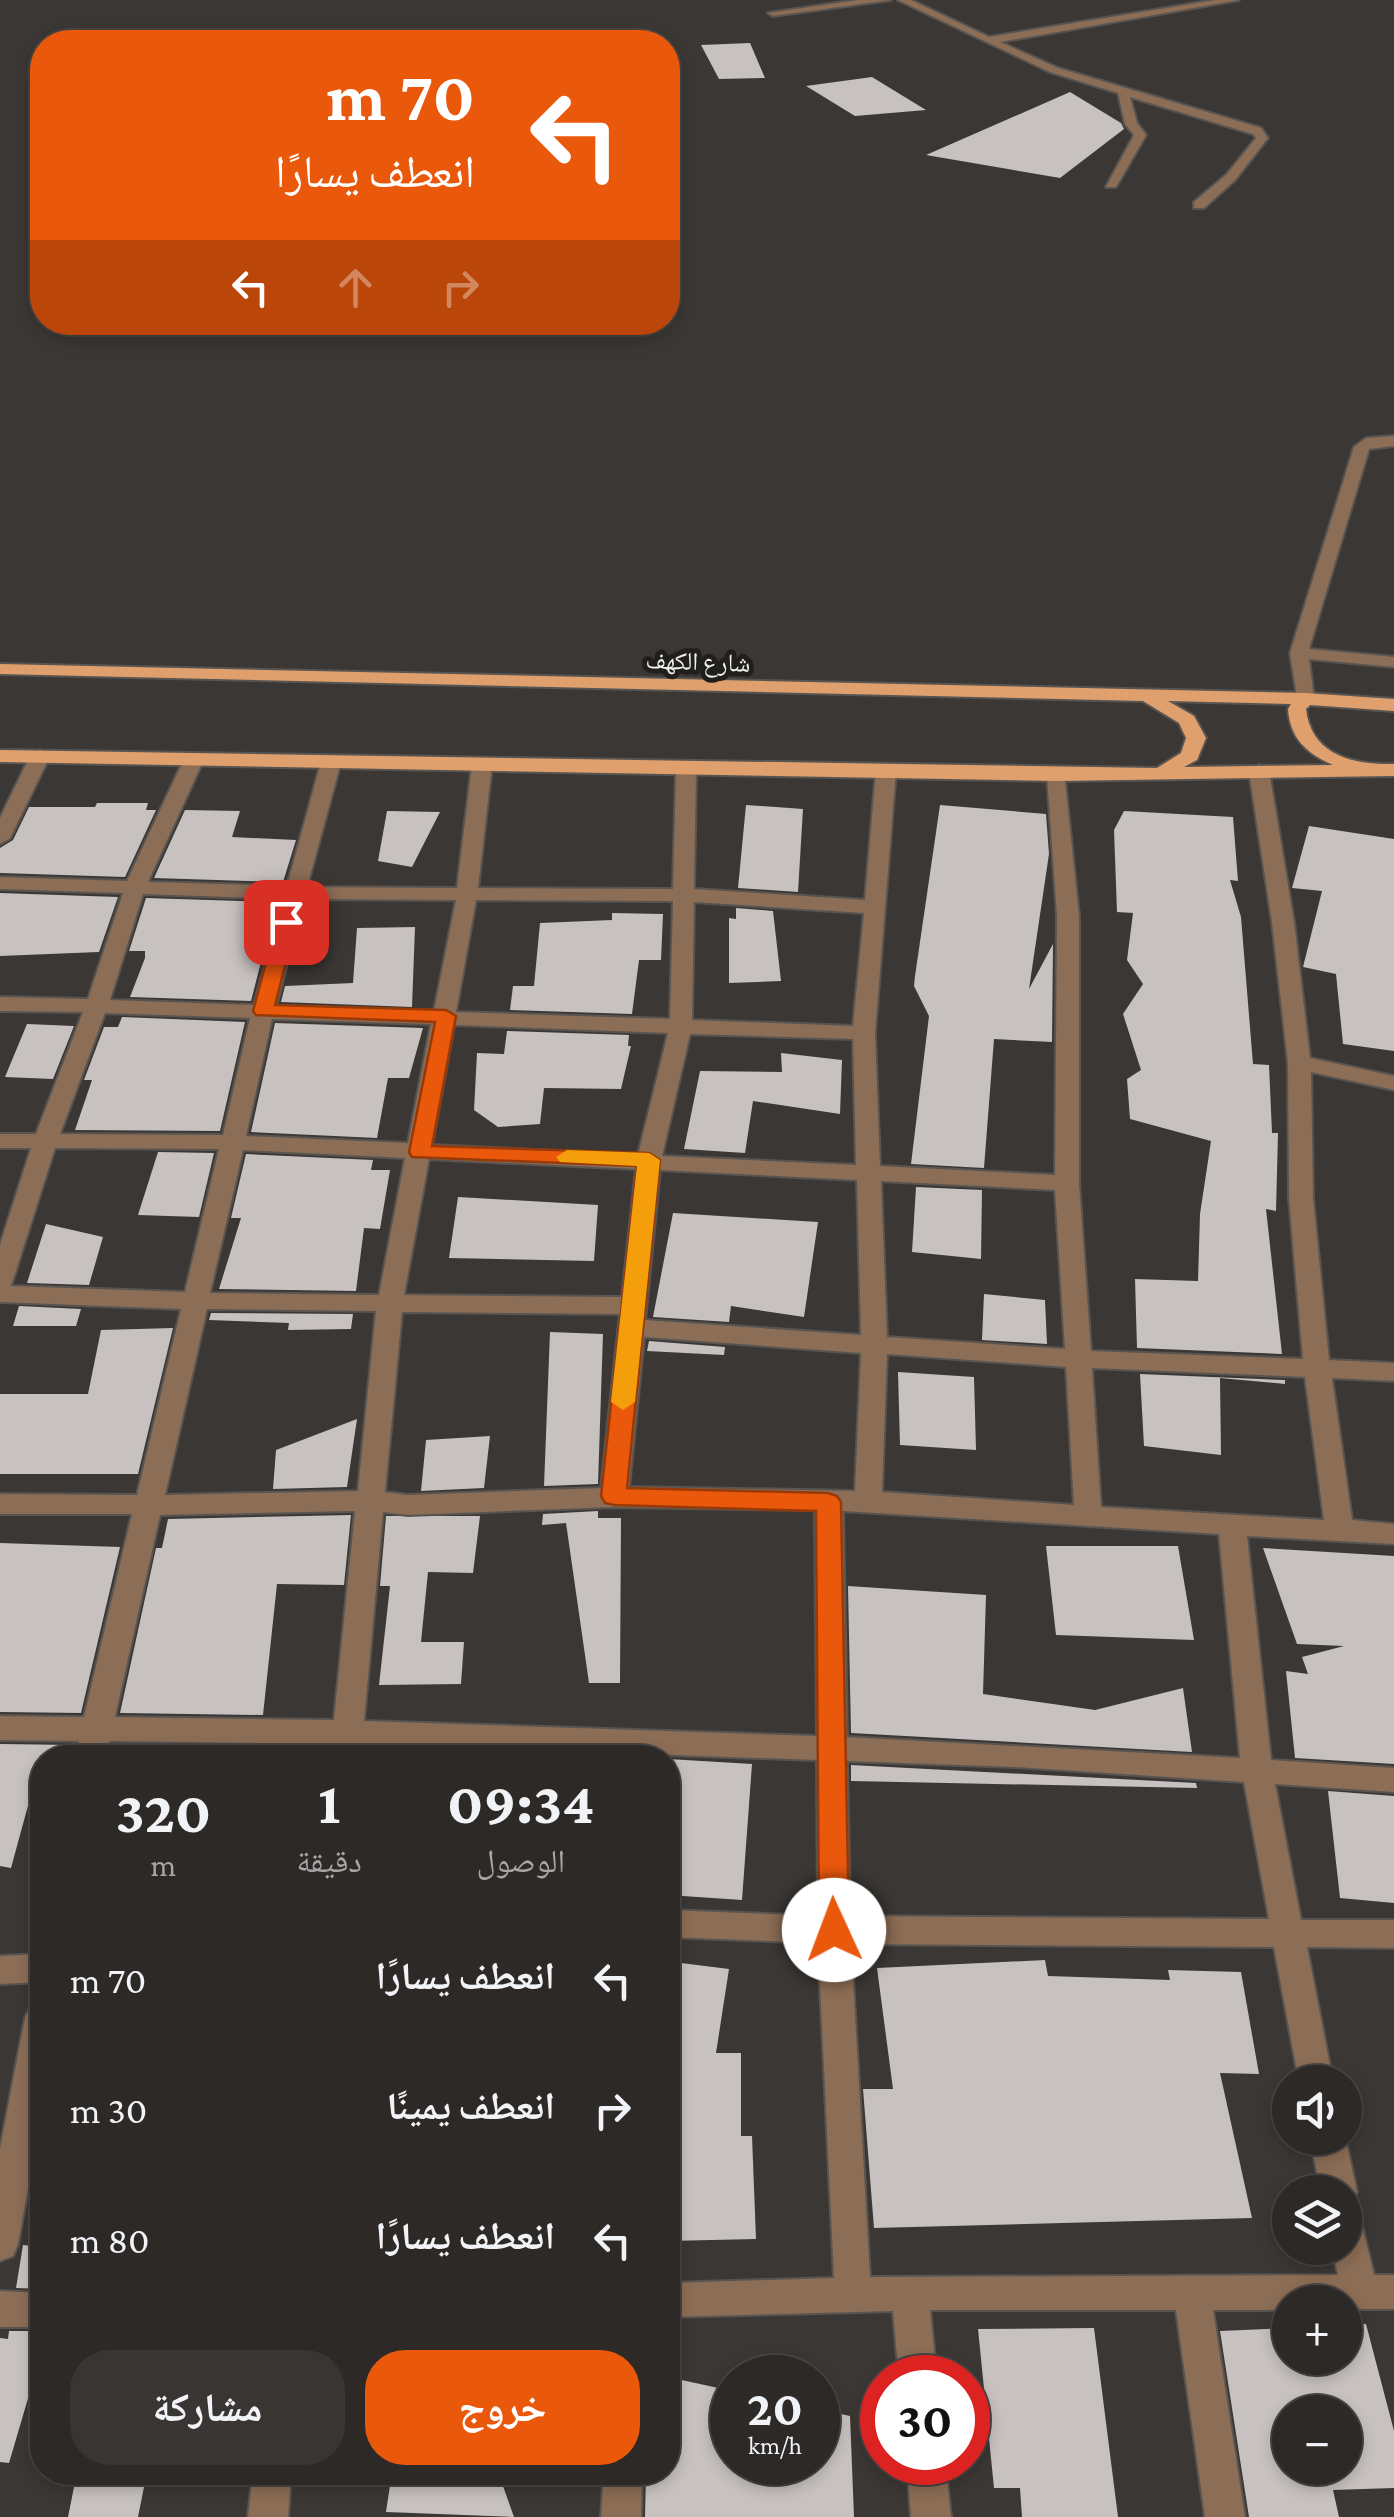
<!DOCTYPE html>
<html lang="ar">
<meta charset="utf-8">
<style>
body{margin:0;font-family:"Crimson Pro","Noto Naskh Arabic",serif;background:#383533;color:#f1f3f6;direction:rtl;height:100vh;display:flex;flex-direction:column;font-size:38px;white-space:nowrap}
*{box-sizing:border-box;margin:0}
p{font-size:32px;color:#a6a6a7}
.icon{flex:none;width:55px;height:55px;fill:none;stroke:currentColor;stroke-width:2;stroke-linecap:round;stroke-linejoin:round}
.map{position:relative;flex:1;overflow:hidden;direction:ltr}
.panel{position:absolute;left:30px;top:1745px;width:650px;height:740px;display:flex;flex-direction:column;background:#2c2927;border-radius:40px;box-shadow:0 5px 15px #0003,0 0 0 2px #484544;direction:rtl}
.panel>*{flex:none}
.top-card{position:absolute;left:30px;top:30px;width:650px;height:305px;border-radius:40px;box-shadow:0 5px 15px #0003,0 0 0 2px #484544;direction:rtl;background:#ea580c;color:#fff;overflow:hidden}
.buttons{position:absolute;left:1272px;top:2065px;display:grid;gap:20px}
.buttons a{display:grid;place-items:center;width:90px;height:90px;border-radius:50%;background:#2c2927;box-shadow:0 5px 15px #0003,0 0 0 2px #484544;font-size:50px}
.speed{position:absolute;left:710px;top:2355px;display:flex;gap:20px;font-size:50px;font-weight:700;text-align:center}
.speed>*{display:grid;place-content:center;width:130px;height:130px;border-radius:50%;background:#2c2927;box-shadow:0 5px 15px #0003,0 0 0 2px #484544;line-height:1}
.speed small{font-size:25px;font-weight:400}
.speed .limit{border:15px solid #d22;background:#fff;color:#111}
.pin{position:absolute;display:grid;place-items:center;width:85px;height:85px;color:#fff;margin:-42px;border-radius:20px;box-shadow:0 5px 15px #0006}
.me{position:absolute;width:110px;margin:-55px;rotate:358deg;stroke-linejoin:round;filter:drop-shadow(0 0 8px #0008)}
.turn{display:flex;align-items:center;gap:35px;height:210px;padding:0 40px;font-size:45px}
.turn .icon{width:130px;height:130px;stroke-width:2.5}
.turn b{display:block;font-size:70px;line-height:85px}
.lanes{display:flex;align-items:center;height:95px;padding:0 40px;background:#0003;justify-content:center;gap:50px;direction:ltr}
.lanes .off{opacity:.35}
.eta{display:flex;justify-content:space-evenly;align-items:center;height:170px;text-align:center}
.eta b{font-size:60px;font-weight:700;line-height:70px}
.primary-button{display:flex;gap:20px;margin-top:auto;padding:20px 40px}
.primary-button a{flex:1;height:115px;border-radius:40px;background:#ea580c;color:#fff;font-size:40px;font-weight:700;line-height:115px;text-align:center}
.primary-button a+a{background:#383533;color:#f1f3f6}
ul{padding:0;list-style:none}
li{display:flex;align-items:center;gap:30px;height:130px;padding:0 40px}
li div{flex:1}
li b{display:block;font-size:38px}
li em{font-style:normal}
.map>svg:first-child{display:block}
.building{fill:#c7c1c0;fill-rule:evenodd}
.lines{fill:none;stroke-linecap:round;stroke-linejoin:round}
.minor-casing{stroke:#575451;stroke-width:4}
.major-casing{stroke:#575451;stroke-width:4}
.minor{fill:#8c6d55;fill-rule:evenodd}
.major{fill:#dfa06d;fill-rule:evenodd}
.route{fill:#ea580c;stroke:#983908;stroke-width:2.5}
.slow{fill:#f59e0b}
.labels{text-anchor:middle;stroke-width:10;stroke-linejoin:round;paint-order:stroke}
.far-street-label{font-size:25px;fill:#f0efec;stroke:#201f1d}
</style>
<div class="map">
<svg width="1394" height="2517" viewBox="0 0 1394 2517">
<rect width="100%" height="100%" fill="#3a3734"/>
<!-- building -->
<g class="building">
<path d="M750,43l15,35 -46,1 -18,-34z"/>
<path d="M872,77l54,33 -71,6 -49,-30z"/>
<path d="M1070,92l51,31 3,6 -64,49 -134,-23z"/>
<path d="M97,803h51l-2,7h10l-31,67 -125,-4v-25l13,-8 16,-33h66z"/>
<path d="M746,805l57,4 -5,83 -60,-4z"/>
<path d="M940,805l106,9 3,40 -20,135 24,-45 -1,98 -58,-3 -10,129 -73,-4 18,-148 -15,-30 1,-10z"/>
<path d="M185,810l55,1 -8,26 64,3 -13,42 -129,-4z"/>
<path d="M387,811l53,1 -28,55 -34,-6z"/>
<path d="M1124,811l109,6 5,64 -8,-1 11,37 12,147 16,1 3,68h6l-2,78 -10,-2 16,145 -145,-6 -2,-69 63,2 2,-67 11,-73 -81,-22 -3,-40 14,-9 -18,-56 20,-30 -16,-24 6,-47 -16,-1 -3,-82z"/>
<path d="M1309,826l85,13v212l-51,-7 -7,-70 -33,-7 19,-76 -30,-3z"/>
<path d="M0,893l118,4 -19,55 -99,4z"/>
<path d="M146,898l123,4 -15,60h7l-10,39 -121,-4 15,-39v-7h-16z"/>
<path d="M736,908l37,3 8,70 -52,2v-65l7,1z"/>
<path d="M612,913l51,1 -2,46h-22l-7,54 -122,-4 3,-24h21l6,-63 72,-3z"/>
<path d="M415,927l-3,80 -131,-5 4,-16 68,-3 4,-55z"/>
<path d="M122,1017l123,5 -25,109 -145,-1 17,-50h-8l20,-53h14z"/>
<path d="M275,1023l148,5 -14,50h-21l-11,60 -126,-6z"/>
<path d="M27,1024l47,2 -21,53 -48,-2z"/>
<path d="M507,1031l122,4 -1,11h3l-10,43 -77,-1 -4,36 -42,3 -24,-17 3,-57 27,1z"/>
<path d="M781,1053l61,7 -2,54 -87,-13 -8,52 -61,-4 16,-78 82,1z"/>
<path d="M158,1152l56,1 -15,64 -61,-2z"/>
<path d="M246,1154l127,6 -2,10h19l-10,59 -16,-1 -8,63 -137,-2 22,-71h-10z"/>
<path d="M916,1187l66,3 -1,69 -69,-7z"/>
<path d="M458,1197l140,8 -4,56 -145,-3z"/>
<path d="M673,1213l145,9 -14,95 -73,-11 -2,16 -76,-5z"/>
<path d="M46,1224l57,13 -14,48 -62,-2z"/>
<path d="M984,1294l61,6 2,44 -65,-4z"/>
<path d="M19,1306l62,3 -5,17h-63z"/>
<path d="M211,1313l142,1 -2,15 -63,1 1,-7 -80,-3z"/>
<path d="M173,1328l-35,146h-138v-80h88l13,-64z"/>
<path d="M550,1332l53,2 -5,150 -54,2z"/>
<path d="M649,1341l76,6 -1,8 -77,-4z"/>
<path d="M898,1372l76,5 2,73 -76,-5z"/>
<path d="M1140,1374l145,6v4l-65,-6 1,77 -77,-9z"/>
<path d="M357,1419l-10,68 -74,2 3,-39z"/>
<path d="M490,1436l-6,52 -63,3 5,-51z"/>
<path d="M598,1511v7h23l-1,165h-31l-23,-160 -24,2 1,-11z"/>
<path d="M351,1515l-7,70 -67,-1 -14,131 -143,-2 36,-165h6l6,-29z"/>
<path d="M386,1516h94l-7,57 -45,-1 -7,70h43l-3,42 -82,1 11,-99h-10z"/>
<path d="M0,1543l120,4 -39,166 -81,-1z"/>
<path d="M1046,1546h132l16,94 -138,-5z"/>
<path d="M1263,1548l131,8v208l-99,-6 -9,-87 22,3 -6,-17 42,-11 -47,-2z"/>
<path d="M848,1586l138,9 -3,99 112,16 88,-22 9,64 -341,-19z"/>
<path d="M0,1744l74,1 -3,13h-30l-30,110 -11,-2z"/>
<path d="M112,1745l148,2 -2,11h-149z"/>
<path d="M668,1759l84,5 -10,136 -74,-5z"/>
<path d="M851,1765l345,18 1,5 -346,-7z"/>
<path d="M1328,1791l66,5v107l-54,-5z"/>
<path d="M1045,1960l3,16 122,4 -2,-10 73,2 18,102 -39,-1 32,145 -378,10 -11,-139h30l-16,-121z"/>
<path d="M673,1962l56,7 -13,84h25v83h11l4,103 -88,2v-138l5,1 3,-85 -8,-1v-26z"/>
<path d="M23,2245l19,2v42l-26,-1z"/>
<path d="M1366,2324l28,107v57l-61,2 6,27h-90l-29,-186 70,-3v30h55v-33zM1290,2412h55v56h-55z"/>
<path d="M1094,2328l24,189h-96l-2,-29h-26l-16,-159z"/>
<path d="M9,2331h33v20l-33,112 -9,-1v-124l8,1z"/>
<path d="M668,2377l64,14v71h86v-53l32,7 4,101h-209l1,-45h22z"/>
<path d="M77,2472h70l-9,45h-70z"/>
<path d="M392,2472h106l16,45 -128,-5z"/>
</g>
<g class="lines">
<!-- minor casing -->
<g class="minor-casing">
<g id="minor">
<path d="M858,0h33l-118,16 -5,-3z"/>
<path d="M898,0h13l78,37 226,-37h24l-239,42 58,26 203,60 7,10 -33,42 -31,28h-10v-6l33,-28 29,-36 -3,-4 -123,-37 7,26 9,12 -30,52h-10l28,-52 -9,-11 -7,-31 -68,-21z"/>
<path d="M1394,436v10l-25,3 -60,200 85,8v10l-85,-8 5,40 -9,6 -7,-2 -8,-50 64,-206 12,-9z"/>
<path d="M40,750l10,6 -40,82 -10,6v-26l30,-62z"/>
<path d="M194,753l10,6 -56,123 139,4 34,-124 10,-6 10,6 -34,125 150,1 15,-123 10,-6 10,6 -14,123 195,1 3,-119 10,-6 10,6 -2,119 171,11 11,-130 3,-4h14l3,4 -21,263 5,133 175,9 2,-259 -10,-141 10,-6 7,2 15,145v267l12,168 212,8 -14,-161 -1,-135 -16,-141 -23,-151 10,-6 10,6 25,151 16,136 84,18v14l-83,-18 2,126 16,162 65,3v18l-62,-3 20,142 42,4v20l-147,-8 24,224 123,8v24l-119,-8 26,136h93v28l-87,-1 26,135h-34l-25,-135 -423,-3 19,333 468,-2 -6,-27h13v-56h-24l-11,-54 35,-1 12,55 -5,12 -6,2 12,4 16,65h20v34h-49v-7h-55v8h-77l32,207h-40l-29,-207h-246l7,68h-38l-6,-67 -225,6v-34l166,-5 -16,-335 -150,-6v-27l150,6 -1,-156 -455,-16 -2,14h-30l1,-14 -222,-3 -4,17h-30l4,-17 -79,-1v-24l84,1 48,-203h-132v-20l137,1 44,-186 -181,-7v-57l31,-97h-31v-14h36l47,-122 -83,-1v-14l88,2 35,-106 -123,-4v-12l127,4 57,-122zM143,894l140,5 -29,106 -144,-5zM304,899l152,1 -22,111 -158,-5zM476,900l197,1 -3,118 -214,-7zM694,902l170,11 -11,113 -161,-6zM105,1013l145,5 -27,117 -163,-1zM272,1019l159,5 -23,119 -162,-7zM454,1025l214,8 -30,122 -206,-10zM690,1034l163,5 3,126 -194,-9zM55,1148l164,1 -34,143 -174,-6zM243,1150l162,8 -26,137 -169,-2zM429,1159l207,10 -14,128 -218,-2zM660,1170l197,10 4,155 -216,-15zM881,1181l174,9 10,159 -178,-12zM207,1309l169,2 -18,180 -193,4zM402,1312l218,2 -19,174 -193,7 -23,-3zM644,1337l217,16 -6,138 -226,-4zM887,1354l179,13 8,138 -192,-13zM1092,1368l213,9 19,143 -223,-13zM614,1507l201,3 2,226 -453,-15 19,-209 25,3zM355,1511l-21,209 -219,-3 45,-202zM843,1511l376,23 21,224 -393,-21zM847,1761l168,6 229,15 25,137 -419,-3z"/>
<path d="M42,1954v28l-42,2v-28z"/>
<path d="M42,2003v106l-24,135 -5,12 -13,5v-112l25,-131 5,-10z"/>
<path d="M0,2291l42,2v34h-42z"/>
<path d="M907,2462h38l6,55h-40z"/>
<path d="M253,2472h38l-3,45h-40z"/>
<path d="M604,2472h38l-1,45h-40z"/>
</g>
</g>
<!-- major casing -->
<g class="major-casing">
<path id="major" d="M0,664l1305,29 89,6v12l-84,-6 -4,4c5,47 49,56 88,55v12l-337,5 -1057,-19v-12l1157,18 24,-15 5,-15 -7,-15 -36,-22 -1143,-27zM1168,701l123,3 -3,5c2,29 18,44 45,56l-149,2 13,-7 9,-22 -12,-22z"/>
</g>
<!-- minor -->
<use href="#minor" class="minor"/>
<!-- major -->
<use href="#major" class="major"/>
</g>
<!-- route -->
<path class="route" d="M286,916l10,6 -21,83 171,5 10,6 -24,130 217,7 11,7 -33,328 201,5 9,3 4,6 8,428 -4,9 -11,4 -11,-4 -4,-9 -3,-419 -202,-6 -9,-2 -4,-7 36,-330 -225,-9 -3,-5 26,-130 -179,-7 -3,-4 24,-89z"/>
<!-- slow -->
<path class="slow" d="M567,1150l82,3 11,7 -25,242 -12,8 -12,-8 26,-236 -77,-4 -4,-5z"/>
<g class="labels">
<!-- far-street labels -->
<g class="far-street-label">
<text transform="translate(698 661) rotate(2)" y="9">شارع الكهف</text>
</g>
</g>
</svg>
<div class="buttons">
<a><svg class="icon" aria-label="sound" viewBox="0 0 24 24"><path d="M4 9h4l5-4v14l-5-4H4zM17 9q2 3 0 6"/></svg></a>
<a><svg class="icon" aria-label="layers" viewBox="0 0 24 24"><path d="M12 4l9 5-9 5-9-5zM3 14l9 5 9-5"/></svg></a>
<a>+</a>
<a>−</a>
</div>
<div class="speed"><div>20<small>km/h</small></div><div class="limit">30</div></div>
<div class="pin" style="left:286px;top:922px;background:#d93025"><svg class="icon" aria-label="arrive" viewBox="0 0 24 24"><path d="M6 21V4h12l-3 4 3 4H6"/></svg></div>
<svg class="me" style="left:834px;top:1930px" viewBox="-20 -20 40 40"><circle r="19" fill="#fff"/><path d="M0-13L10 11 0 6-10 11z" fill="#ea580c"/></svg>
<div class="top-card">
<div class="turn"><svg class="icon" aria-label="left" viewBox="0 0 24 24"><path d="M17 20v-9H6M10 6l-5 5 5 5"/></svg><div><b>70 m</b>انعطف يسارًا</div></div>
<div class="lanes"><svg class="icon" aria-label="left" viewBox="0 0 24 24"><path d="M17 20v-9H6M10 6l-5 5 5 5"/></svg><svg class="icon off" aria-label="ahead" viewBox="0 0 24 24"><path d="M12 20V5M6 11l6-6 6 6"/></svg><svg class="icon off" aria-label="right" viewBox="0 0 24 24"><path d="M7 20v-9h11M14 6l5 5-5 5"/></svg></div>
</div>
<section class="panel">
<div class="eta">
<div><b>09:34</b><p>الوصول</p></div>
<div><b>1</b><p>دقيقة</p></div>
<div><b>320</b><p>m</p></div>
</div>
<ul>
<li><svg class="icon" aria-label="left" viewBox="0 0 24 24"><path d="M17 20v-9H6M10 6l-5 5 5 5"/></svg><div><b>انعطف يسارًا</b></div><em>70 m</em></li>
<li><svg class="icon" aria-label="right" viewBox="0 0 24 24"><path d="M7 20v-9h11M14 6l5 5-5 5"/></svg><div><b>انعطف يمينًا</b></div><em>30 m</em></li>
<li><svg class="icon" aria-label="left" viewBox="0 0 24 24"><path d="M17 20v-9H6M10 6l-5 5 5 5"/></svg><div><b>انعطف يسارًا</b></div><em>80 m</em></li>
</ul>
<div class="primary-button"><a>خروج</a><a>مشاركة</a></div>
</section>
</div>
